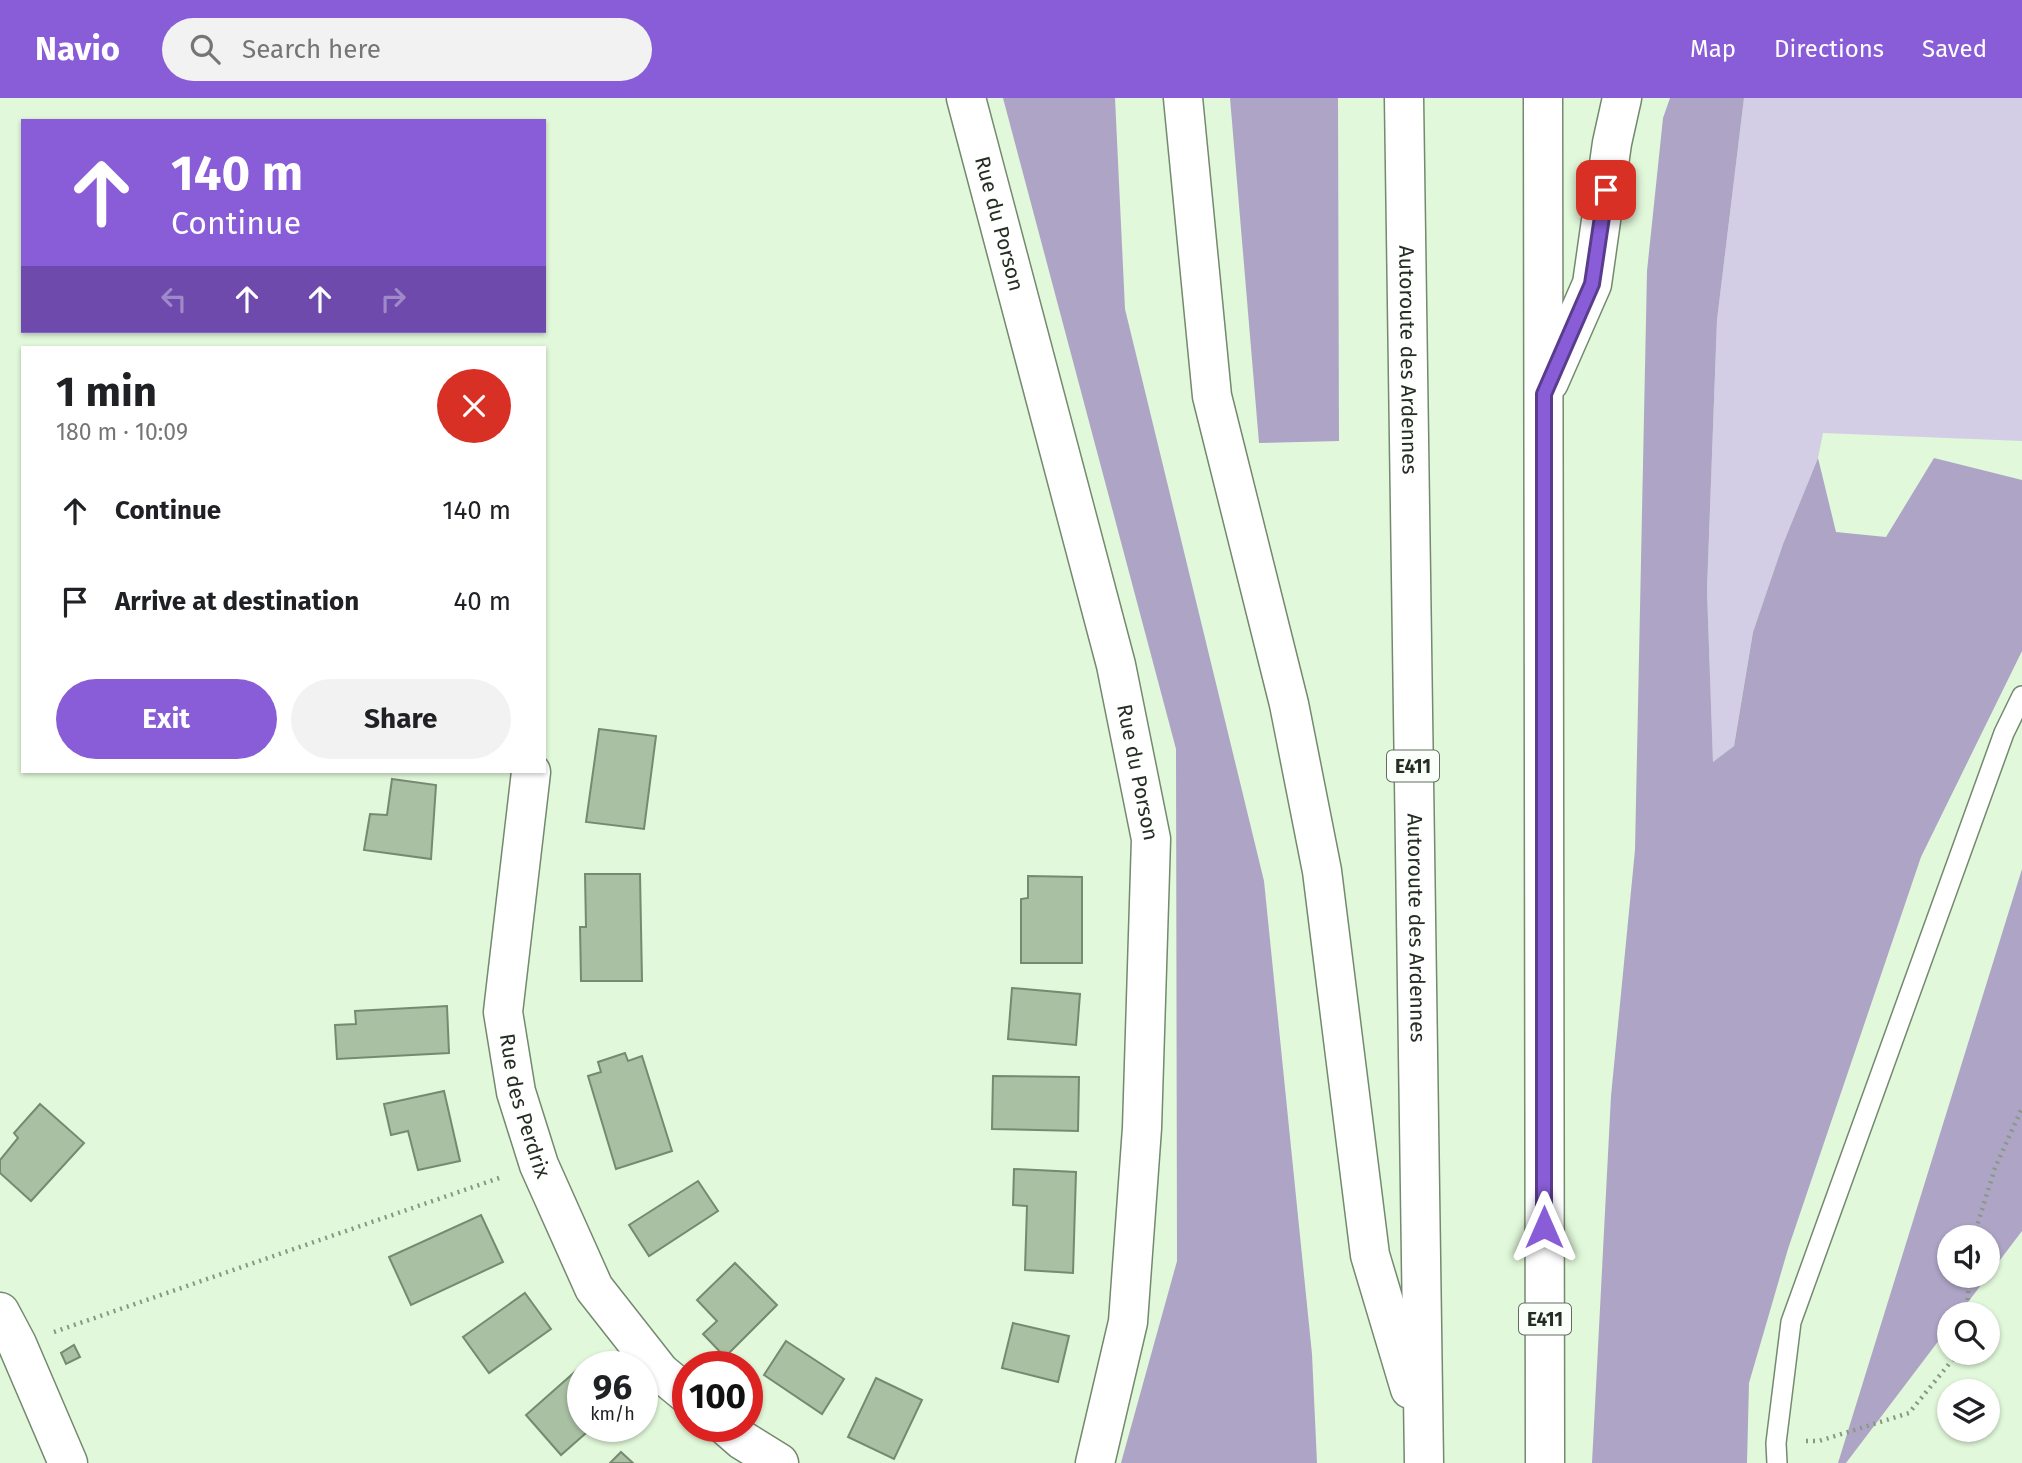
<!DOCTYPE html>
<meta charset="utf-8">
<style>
body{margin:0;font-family:"Fira Sans",sans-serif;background:#f2f2f2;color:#202124;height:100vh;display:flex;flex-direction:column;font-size:26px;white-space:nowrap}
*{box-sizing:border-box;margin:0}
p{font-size:23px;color:#757577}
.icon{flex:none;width:38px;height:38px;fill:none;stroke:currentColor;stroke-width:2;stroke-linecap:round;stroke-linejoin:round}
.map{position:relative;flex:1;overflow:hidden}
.drawer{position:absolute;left:21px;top:248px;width:525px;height:427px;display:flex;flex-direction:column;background:#fff;border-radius:0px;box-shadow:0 2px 5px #0004}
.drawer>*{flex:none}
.hud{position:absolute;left:21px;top:21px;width:525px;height:214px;border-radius:0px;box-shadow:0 2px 5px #0004;background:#895dd7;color:#fff;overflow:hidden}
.buttons{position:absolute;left:1937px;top:1127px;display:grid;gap:14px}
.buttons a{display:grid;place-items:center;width:63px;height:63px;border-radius:50%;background:#fff;box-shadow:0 2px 5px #0004;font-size:35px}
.speed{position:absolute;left:567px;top:1253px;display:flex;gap:14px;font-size:35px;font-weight:700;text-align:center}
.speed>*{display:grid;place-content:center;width:91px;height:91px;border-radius:50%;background:#fff;box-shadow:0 2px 5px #0004;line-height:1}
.speed small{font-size:18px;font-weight:400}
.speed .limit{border:10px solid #d22;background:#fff;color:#111}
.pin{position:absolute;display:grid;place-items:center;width:60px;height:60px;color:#fff;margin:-30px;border-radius:14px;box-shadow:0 4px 10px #0006}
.me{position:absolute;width:77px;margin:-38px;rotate:0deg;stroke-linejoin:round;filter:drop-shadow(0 0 5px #0008)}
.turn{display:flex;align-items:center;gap:24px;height:147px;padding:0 35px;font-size:32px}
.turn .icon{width:91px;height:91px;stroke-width:2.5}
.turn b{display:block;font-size:49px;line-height:60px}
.lanes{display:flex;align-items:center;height:66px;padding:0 35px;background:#0003;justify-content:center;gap:35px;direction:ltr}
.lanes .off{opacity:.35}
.round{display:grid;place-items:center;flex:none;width:74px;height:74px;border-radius:37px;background:#f2f2f2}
.summary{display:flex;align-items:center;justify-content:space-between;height:119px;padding:0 35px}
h1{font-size:42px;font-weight:700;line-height:52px}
.button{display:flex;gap:14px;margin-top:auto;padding:14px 35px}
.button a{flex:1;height:80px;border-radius:42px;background:#895dd7;color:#fff;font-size:28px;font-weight:700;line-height:80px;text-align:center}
.button a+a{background:#f2f2f2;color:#202124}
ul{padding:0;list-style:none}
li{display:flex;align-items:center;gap:21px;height:91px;padding:0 35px}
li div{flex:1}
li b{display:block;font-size:26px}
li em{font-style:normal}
header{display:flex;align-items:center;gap:42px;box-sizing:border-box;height:98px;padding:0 35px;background:#895dd7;color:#fff}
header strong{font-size:33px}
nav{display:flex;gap:38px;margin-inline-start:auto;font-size:24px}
.search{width:490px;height:63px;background:#f2f2f2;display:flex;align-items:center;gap:18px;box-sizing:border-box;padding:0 24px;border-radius:38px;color:#757577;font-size:26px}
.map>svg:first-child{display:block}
.green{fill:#d3cee5}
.forest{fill:#aea5c6;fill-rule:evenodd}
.building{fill:#a9c0a2;stroke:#758a70;stroke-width:2}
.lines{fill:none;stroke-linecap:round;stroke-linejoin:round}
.lane-casing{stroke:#74896f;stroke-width:22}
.street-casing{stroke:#74896f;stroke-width:41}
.highway-casing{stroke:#74896f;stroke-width:41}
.path{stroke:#879883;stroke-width:4.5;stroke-dasharray:2 5;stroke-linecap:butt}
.lane{stroke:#fff;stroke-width:19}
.street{stroke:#fff;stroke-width:38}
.highway{stroke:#fff;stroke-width:38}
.route-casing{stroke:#593c8c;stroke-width:18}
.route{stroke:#895dd7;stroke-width:12}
.labels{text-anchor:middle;stroke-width:5;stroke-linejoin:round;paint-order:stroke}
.shield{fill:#fafff9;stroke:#656d63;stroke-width:2}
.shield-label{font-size:19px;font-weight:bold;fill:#252e23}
.street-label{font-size:21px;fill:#252e23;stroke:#fafff9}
</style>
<header>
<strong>Navio</strong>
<div class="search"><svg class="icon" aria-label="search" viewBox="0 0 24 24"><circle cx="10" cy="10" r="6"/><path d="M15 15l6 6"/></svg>Search here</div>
<nav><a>Map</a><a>Directions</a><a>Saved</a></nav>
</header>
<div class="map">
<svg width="2022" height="1365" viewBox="0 0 2022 1365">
<rect width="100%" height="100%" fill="#e1f8da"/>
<!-- green -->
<path class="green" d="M1744,0h278v343l-199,-8 -5,25 -35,86 -30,88 -19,114 -21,17 -6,-173 10,-270z"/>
<!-- forest -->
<g class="forest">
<path d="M1003,0h112l10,211 139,572 48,473 5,109h-196l56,-202 -1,-512z"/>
<path d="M1230,0h108l1,343 -80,2z"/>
<path d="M1670,0h74l-27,222 -10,270 6,172 21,-16 19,-114 30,-88 35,-86 18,74 50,5 48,-79 88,22v171l-101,206 -133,392 -39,134 -2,80h-155l19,-367 24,-246 12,-579 16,-153z"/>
<path d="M2022,771v362l-63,83h-9l-1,13 -103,136h-8zM1950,1139h38v39h-38z"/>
</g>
<!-- building -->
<g class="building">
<path d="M599,631l57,7 -12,93 -58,-7z"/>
<path d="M392,681l44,6 -5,74 -67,-9 6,-36 17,1z"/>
<path d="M585,776h55l2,107h-61l-1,-54h6z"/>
<path d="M1028,778l54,1v86h-61v-64l7,-1z"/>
<path d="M1012,890l68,6 -4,51 -68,-6z"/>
<path d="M447,908l2,47 -112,6 -2,-34 21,-1 -1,-13z"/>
<path d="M625,955l3,8 14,-5 30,95 -56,18 -28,-93 13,-4 -3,-10z"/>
<path d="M993,978l86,1 -1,54 -86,-2z"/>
<path d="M444,993l16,70 -42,9 -10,-39 -17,4 -7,-31z"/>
<path d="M40,1006l44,39 -53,58 -31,-28v-13l18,-22 -4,-5z"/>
<path d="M1014,1071l62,3 -3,101 -48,-3 2,-64 -14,-1z"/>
<path d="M698,1083l20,30 -69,45 -20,-31z"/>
<path d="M481,1117l22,47 -92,43 -22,-48z"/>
<path d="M735,1165l42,42 -52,52 -22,-23 14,-13 -20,-21z"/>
<path d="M525,1195l26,36 -62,44 -26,-36z"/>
<path d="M1013,1225l56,13 -11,46 -56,-14z"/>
<path d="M786,1243l58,38 -22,35 -58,-39z"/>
<path d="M74,1247l6,12 -14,7 -5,-11z"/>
<path d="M577,1272l6,7v49h11l-33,29 -35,-40z"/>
<path d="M876,1280l46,22 -28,59 -46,-22z"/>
<path d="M621,1354l12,11h-23z"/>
</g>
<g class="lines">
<!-- lane casing -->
<g class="lane-casing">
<path id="lane" d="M1777,1365l-1,-20 15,-121 213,-589 18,-37"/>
</g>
<!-- street casing -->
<g class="street-casing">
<g id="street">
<path id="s1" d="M966,0l150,567 35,174 -9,289 -14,194 -33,141"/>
<path id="s2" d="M531,674l-28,240 13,80 23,73 55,123 66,84 28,23"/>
<path d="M0,1214l17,32 51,119"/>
<path d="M726,1328l16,14 37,23"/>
</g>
</g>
<!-- highway casing -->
<g class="highway-casing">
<g id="highway">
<path d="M1183,0l29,298 77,308 33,167 48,384 40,134"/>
<path id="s3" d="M1404,0l20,1365"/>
<path d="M1543,0l2,1365"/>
<path d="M1549,284l43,-98 20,-141 10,-45"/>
</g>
</g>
<!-- path -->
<g class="path">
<path d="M1975,1139l1,-8 19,-61 27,-60"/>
<path d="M1966,1216l4,-38"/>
<path d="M54,1234l448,-155"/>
<path d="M1806,1343h13l90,-28 49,-60"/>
</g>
<!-- lane -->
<use href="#lane" class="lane"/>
<!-- street -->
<use href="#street" class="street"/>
<!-- highway -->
<use href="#highway" class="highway"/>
</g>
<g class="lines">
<!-- route casing -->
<g class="route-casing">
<path id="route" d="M1544,1129v-833l48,-110 14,-94"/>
</g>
<!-- route -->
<use href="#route" class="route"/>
</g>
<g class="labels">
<!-- shield labels -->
<g class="shield">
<rect x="1387" y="652.5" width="52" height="31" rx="5"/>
<rect x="1519" y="1205.5" width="52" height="31" rx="5"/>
</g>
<g class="shield-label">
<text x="1413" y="675">E411</text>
<text x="1545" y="1228">E411</text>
</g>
<!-- street labels -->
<g class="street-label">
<text dy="7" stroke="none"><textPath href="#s1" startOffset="130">Rue du Porson</textPath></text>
<text dy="7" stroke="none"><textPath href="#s3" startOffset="262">Autoroute des Ardennes</textPath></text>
<text dy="7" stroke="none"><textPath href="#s1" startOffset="696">Rue du Porson</textPath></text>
<text dy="7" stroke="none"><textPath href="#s3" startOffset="830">Autoroute des Ardennes</textPath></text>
<text dy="7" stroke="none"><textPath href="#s2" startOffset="338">Rue des Perdrix</textPath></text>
</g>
</g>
</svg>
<div class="buttons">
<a><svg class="icon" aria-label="sound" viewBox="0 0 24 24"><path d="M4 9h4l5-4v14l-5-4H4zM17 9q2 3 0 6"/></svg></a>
<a><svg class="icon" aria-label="search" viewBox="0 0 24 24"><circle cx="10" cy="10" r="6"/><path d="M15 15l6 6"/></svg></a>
<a><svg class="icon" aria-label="layers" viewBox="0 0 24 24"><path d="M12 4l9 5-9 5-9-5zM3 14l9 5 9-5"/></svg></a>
</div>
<div class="speed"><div>96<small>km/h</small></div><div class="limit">100</div></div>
<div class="pin" style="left:1606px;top:92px;background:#d93025"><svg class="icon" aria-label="arrive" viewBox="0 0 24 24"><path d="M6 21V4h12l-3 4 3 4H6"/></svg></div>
<svg class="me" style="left:1544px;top:1129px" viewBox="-20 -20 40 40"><path d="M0-17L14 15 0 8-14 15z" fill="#895dd7" stroke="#fff" stroke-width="4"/></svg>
<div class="hud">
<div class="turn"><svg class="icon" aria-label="ahead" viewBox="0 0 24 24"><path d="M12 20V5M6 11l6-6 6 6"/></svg><div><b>140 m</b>Continue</div></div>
<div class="lanes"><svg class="icon off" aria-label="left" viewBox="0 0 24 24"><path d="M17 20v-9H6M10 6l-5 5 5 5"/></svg><svg class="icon" aria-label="ahead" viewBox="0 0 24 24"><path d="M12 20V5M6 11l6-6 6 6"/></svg><svg class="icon" aria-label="ahead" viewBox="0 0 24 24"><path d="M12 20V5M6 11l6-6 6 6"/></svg><svg class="icon off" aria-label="right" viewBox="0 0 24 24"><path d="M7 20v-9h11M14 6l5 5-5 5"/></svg></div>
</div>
<section class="drawer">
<div class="summary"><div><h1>1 min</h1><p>180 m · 10:09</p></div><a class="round" style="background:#d93025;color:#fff"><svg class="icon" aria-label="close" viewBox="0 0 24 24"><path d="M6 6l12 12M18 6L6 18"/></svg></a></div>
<ul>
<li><svg class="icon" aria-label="ahead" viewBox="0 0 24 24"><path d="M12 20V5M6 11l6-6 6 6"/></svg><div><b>Continue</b></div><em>140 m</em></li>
<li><svg class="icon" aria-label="arrive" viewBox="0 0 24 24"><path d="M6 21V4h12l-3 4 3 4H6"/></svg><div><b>Arrive at destination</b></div><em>40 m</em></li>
</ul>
<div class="button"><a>Exit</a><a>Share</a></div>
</section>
</div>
